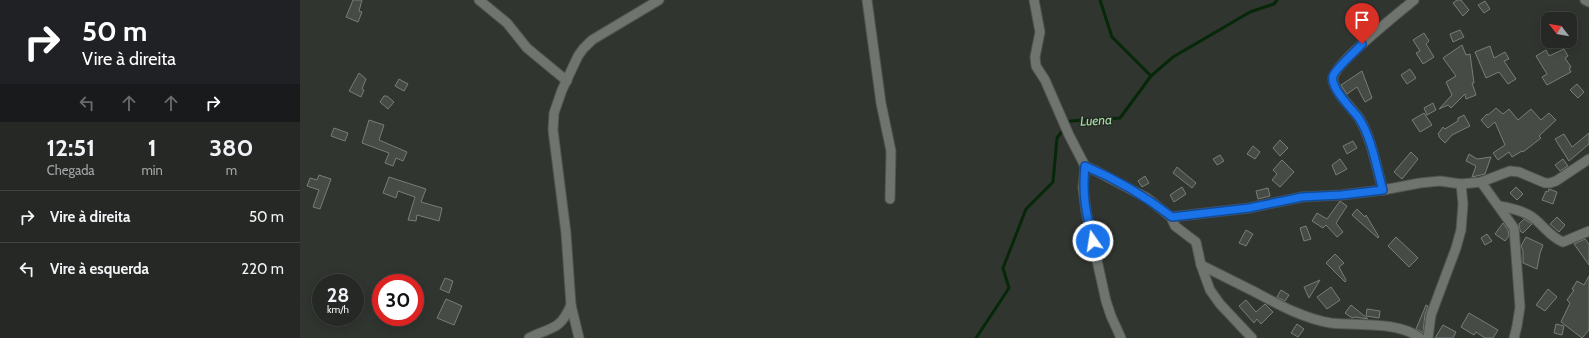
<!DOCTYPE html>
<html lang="pt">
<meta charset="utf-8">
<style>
body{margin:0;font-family:Cabin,sans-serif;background:#2d302c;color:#f1f3f6;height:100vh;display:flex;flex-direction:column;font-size:15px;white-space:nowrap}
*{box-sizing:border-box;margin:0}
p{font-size:13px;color:#a3a6a6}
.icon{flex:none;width:22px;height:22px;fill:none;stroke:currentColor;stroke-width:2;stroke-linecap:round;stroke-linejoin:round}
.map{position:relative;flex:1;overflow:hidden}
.details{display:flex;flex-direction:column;background:#252824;width:300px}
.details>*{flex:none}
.top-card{background:#202124;color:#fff;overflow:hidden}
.needle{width:26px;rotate:301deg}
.buttons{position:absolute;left:1241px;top:12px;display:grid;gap:8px}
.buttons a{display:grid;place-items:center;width:36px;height:36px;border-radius:8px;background:#252824;box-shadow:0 2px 10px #0003,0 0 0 1px #424441;font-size:20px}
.speed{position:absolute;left:12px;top:274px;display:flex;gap:8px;font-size:20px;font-weight:700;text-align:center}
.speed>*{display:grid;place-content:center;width:52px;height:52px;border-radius:50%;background:#252824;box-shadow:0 2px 10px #0003,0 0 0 1px #424441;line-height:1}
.speed small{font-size:10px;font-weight:400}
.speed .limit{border:6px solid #d22;background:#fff;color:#111}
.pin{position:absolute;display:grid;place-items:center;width:34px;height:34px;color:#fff;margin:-41px -17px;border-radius:50% 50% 50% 0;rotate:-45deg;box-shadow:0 0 4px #0007}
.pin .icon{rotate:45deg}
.me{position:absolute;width:44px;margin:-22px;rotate:347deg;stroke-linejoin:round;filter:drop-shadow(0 0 3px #0008)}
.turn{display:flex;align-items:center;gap:14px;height:84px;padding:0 16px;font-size:18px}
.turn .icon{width:52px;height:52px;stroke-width:2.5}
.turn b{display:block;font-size:28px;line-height:34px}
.lanes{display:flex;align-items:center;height:38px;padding:0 16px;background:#0003;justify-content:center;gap:20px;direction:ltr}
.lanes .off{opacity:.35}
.eta{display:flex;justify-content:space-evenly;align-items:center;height:68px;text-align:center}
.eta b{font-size:24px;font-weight:800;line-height:28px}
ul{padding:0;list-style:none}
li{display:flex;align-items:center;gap:12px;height:52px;padding:0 16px;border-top:1px solid #424441}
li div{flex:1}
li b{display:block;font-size:15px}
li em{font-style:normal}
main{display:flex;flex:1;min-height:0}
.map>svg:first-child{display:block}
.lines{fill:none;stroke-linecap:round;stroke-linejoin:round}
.stream{stroke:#062808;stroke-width:3}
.building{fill:#474b46;stroke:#797d78}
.street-casing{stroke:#515450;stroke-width:11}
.street{stroke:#6f746f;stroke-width:9}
.route-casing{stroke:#114b97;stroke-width:10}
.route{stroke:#1a73e8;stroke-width:7}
.labels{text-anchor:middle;stroke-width:3;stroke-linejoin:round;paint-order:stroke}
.water-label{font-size:13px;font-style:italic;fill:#a7dfa6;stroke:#272b26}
</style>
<main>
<section class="details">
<div class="top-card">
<div class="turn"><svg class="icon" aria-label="right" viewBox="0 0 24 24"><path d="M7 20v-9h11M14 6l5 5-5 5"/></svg><div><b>50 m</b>Vire à direita</div></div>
<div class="lanes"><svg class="icon off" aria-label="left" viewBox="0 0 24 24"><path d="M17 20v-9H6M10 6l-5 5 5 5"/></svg><svg class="icon off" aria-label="ahead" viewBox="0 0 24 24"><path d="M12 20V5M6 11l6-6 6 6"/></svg><svg class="icon off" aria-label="ahead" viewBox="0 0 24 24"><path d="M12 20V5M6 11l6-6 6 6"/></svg><svg class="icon" aria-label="right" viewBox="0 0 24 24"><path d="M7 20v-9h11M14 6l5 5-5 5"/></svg></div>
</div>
<div class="eta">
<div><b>12:51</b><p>Chegada</p></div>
<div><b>1</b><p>min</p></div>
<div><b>380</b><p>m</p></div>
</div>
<ul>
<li><svg class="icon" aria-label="right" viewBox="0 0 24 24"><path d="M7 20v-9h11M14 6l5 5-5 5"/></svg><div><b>Vire à direita</b></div><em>50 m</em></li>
<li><svg class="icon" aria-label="left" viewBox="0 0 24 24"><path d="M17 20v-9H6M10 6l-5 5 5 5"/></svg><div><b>Vire à esquerda</b></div><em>220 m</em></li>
</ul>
</section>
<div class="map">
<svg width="1289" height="338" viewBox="0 0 1289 338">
<rect width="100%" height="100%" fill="#313530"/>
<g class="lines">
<!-- stream -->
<g class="stream">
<path d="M800,0l12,37 39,39"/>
<path d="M676,338l33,-50 -6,-20 23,-59 27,-27 4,-44 13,-17 50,-3 31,-42 22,-19 77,-45 24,-8 3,-4"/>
</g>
</g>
<!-- building -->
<g class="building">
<path d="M53,0h9l-3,11 3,1 -4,10 -12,-5z"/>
<path d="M1157,0h4l8,10 -6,6 -10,-13z"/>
<path d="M1185,1l5,8 -6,4 -6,-8z"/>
<path d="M1160,30l4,7 -11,5 -3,-8z"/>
<path d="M1124,33l5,8 -3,3 8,13 -11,7 -7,-11 4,-2 -7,-11z"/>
<path d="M1162,45l4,10 4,-1 4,29h-2l4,12 -10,4 -1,-5 -14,14 -3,-3 -9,4 13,-14 -6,-13 10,-6 -13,-18z"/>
<path d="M1190,46l4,12 11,-6 4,7 -5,2 12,18 -8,5 -9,-12 -13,6 -11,-26z"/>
<path d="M1264,49l4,7 -3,2 6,9 -2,1 2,4 -24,13 -5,-8 5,-3 -11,-18 10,-6 3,6z"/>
<path d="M1110,69l6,9 -9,6 -6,-9z"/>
<path d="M1062,71l10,27 -7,4 -8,-15 -10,7 -6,-9z"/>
<path d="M59,73l7,6 -4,10 2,1 -3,7 -12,-6z"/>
<path d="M99,79l9,5 -4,7 -9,-5z"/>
<path d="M1277,84l7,8 -6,6 -8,-8z"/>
<path d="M84,96h3l7,6 -6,7 -8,-7z"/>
<path d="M1133,103l3,7 -9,5 -3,-7z"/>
<path d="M1196,108l7,6 6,-5 9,11 13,-11 10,11 8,-7 7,7 -17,16 2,2 -18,14 -1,-1 -10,6 -3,-5 -11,8 -5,-7 12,-8 -10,-23 -7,6 -7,-8 6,-6 1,1z"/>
<path d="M1124,113l8,12 -12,7 -8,-12z"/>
<path d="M1164,115l6,11 -18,9 -7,8 -6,-6v-2l-1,-1 5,-7 2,2 13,-8v-3z"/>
<path d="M69,120l15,5 -5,15 28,12 -4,9 -7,-3 -3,8 -8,-3 4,-10 -27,-10z"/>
<path d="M34,128l14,5 -3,8 -14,-5z"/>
<path d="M1289,133v11l-20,17 -14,-22 9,-5 8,13z"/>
<path d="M980,140l8,8 -8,8 -7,-8z"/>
<path d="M1053,141l4,7 -10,6 -4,-8z"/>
<path d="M953,146l7,6 -5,7 -8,-5z"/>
<path d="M1111,152l7,7 -16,20 -8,-7z"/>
<path d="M1169,154l8,5 14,-2 -6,17 -13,3 4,-11 -10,-5z"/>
<path d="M920,155l4,6 -7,4 -4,-6z"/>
<path d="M1040,159l7,10 -11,6 -4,-10z"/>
<path d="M1263,159l5,7 -8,5 -5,-6z"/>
<path d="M982,160l12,12 -14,15 -8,-7 5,-6 -4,-4z"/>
<path d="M877,167l19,16 -4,5 -19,-15z"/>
<path d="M19,175l12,4 -11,30 -7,-2 6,-17 -12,-4 3,-8 7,2z"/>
<path d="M845,176l4,7 -7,4 -4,-6z"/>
<path d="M89,177l37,12 -5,13 21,6 -3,13 -22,-6 -1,6 -8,-1 7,-23 -17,-6 -2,7 -13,-5z"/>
<path d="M882,187l4,7 -12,8 -4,-7z"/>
<path d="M1216,187l7,7 -6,6 -7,-7z"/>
<path d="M968,188l2,8 -12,3 -2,-8z"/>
<path d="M1249,189l8,3 -4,12 -11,-4 4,-9 2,1z"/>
<path d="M1040,201l7,5 -11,17 7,9 -6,5 -11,-12 -3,3 -11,-7 5,-8 10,6z"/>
<path d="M1057,209l8,8 1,-2 13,22 -1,1 -26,-23z"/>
<path d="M1257,217l8,8 -6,7 -9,-8z"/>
<path d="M1224,219l8,5 -9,9 -3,-2 -1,-7z"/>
<path d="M1203,223l5,7 1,6 -4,5 -10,-7z"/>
<path d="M1006,226l5,13 -7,2 -4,-13z"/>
<path d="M946,230l7,4 -7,12 -7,-3z"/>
<path d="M1187,234l5,7 -7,4 -4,-7z"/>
<path d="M1096,237l22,21 -9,9 -21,-21z"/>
<path d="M1226,237l17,8 -3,8 -3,16 -14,-6v-12l-2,-5z"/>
<path d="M1285,239l4,5v21l-15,-21z"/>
<path d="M1035,254l9,9 -5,4 7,13 -1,2 -19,-19z"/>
<path d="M1289,276v54l-7,8 -21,-16 9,-19 -3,-3 7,-10 -2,-1 5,-8 7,4z"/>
<path d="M145,278l8,3 -4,12 -9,-4z"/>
<path d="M1020,280l-11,18 -5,-11z"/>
<path d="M1031,287l9,13 -13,9 -10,-12z"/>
<path d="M1248,289l9,8 -12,14 -9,-6z"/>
<path d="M981,290l8,5 -4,6 -8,-4z"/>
<path d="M146,299l16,7 -8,19 -17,-7z"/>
<path d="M946,300l10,12 9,-8 8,8 -12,12 -4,-5 -3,4 -15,-17z"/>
<path d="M1051,305l17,14 -13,-2 -3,1 -7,-5z"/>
<path d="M1126,305l2,1 -3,8 -2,19 -7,-4z"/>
<path d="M1067,309l13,2 -1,7 -13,-2z"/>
<path d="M1169,313l29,17 -5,8h-8l-9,-6 -2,3 -13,-8z"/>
<path d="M997,324l7,5 -6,8 -7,-4z"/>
<path d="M1256,324l8,2 -2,9 -8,-2z"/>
<path d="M1143,325l13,7 -3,6h-18z"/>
</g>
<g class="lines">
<!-- street casing -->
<g class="street-casing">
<g id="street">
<path d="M179,0l28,23 20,25 40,33"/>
<path d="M567,0l14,103 10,48 -1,48"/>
<path d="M734,0l6,32 -5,25 1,9 9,14 24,55 16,31 -2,22 3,23 20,90 5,15 10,22"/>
<path d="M1285,0l4,2"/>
<path d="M785,166l13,6 49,26 24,19 4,9 21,16 5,23 9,25 10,14 32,34"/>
<path d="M1181,182l33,46 6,79 -3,19 -3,12"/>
<path d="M1083,190c-7,-23 -11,-51 -24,-72 -7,-10 -27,-28 -26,-40 2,-15 67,-66 81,-78"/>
<path d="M1199,206c13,2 27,5 37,14 9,8 16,18 27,22l26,-11"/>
<path d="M871,217l78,-9 53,-11 39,-2 42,-5 37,-7 20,-2 21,3 20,-2 29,-11 9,1 26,11h5l6,-2 33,-22"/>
<path d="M901,265c18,9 36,18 54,27 24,13 50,27 76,31 26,3 68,-2 89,15"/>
<path d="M229,338c23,-12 30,-6 42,-33"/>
<path d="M279,338l-8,-33 -5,-72 -13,-103 1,-17 8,-23 16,-34 5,-7 9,-9 67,-40"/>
<path d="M1128,338l3,-23 25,-67 5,-18 2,-26 -2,-20"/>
</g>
</g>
<!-- street -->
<use href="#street" class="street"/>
</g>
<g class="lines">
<!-- route casing -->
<g class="route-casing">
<path id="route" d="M793,241c-7,-28 -11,-46 -8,-75 31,13 60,30 87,51l77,-9 53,-11 39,-2 42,-5c-7,-23 -11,-53 -25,-73 -7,-9 -28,-29 -25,-41 2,-7 23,-25 29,-32"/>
</g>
<!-- route -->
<use href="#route" class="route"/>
</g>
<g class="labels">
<!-- water labels -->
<g class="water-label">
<text transform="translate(796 120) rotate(-3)" y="5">Luena</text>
</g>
</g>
</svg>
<div class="buttons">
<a><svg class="needle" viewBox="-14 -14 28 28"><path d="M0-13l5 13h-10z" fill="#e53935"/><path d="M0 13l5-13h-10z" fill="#a3a6a6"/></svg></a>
</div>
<div class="speed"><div>28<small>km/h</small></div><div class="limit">30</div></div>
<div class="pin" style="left:1062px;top:44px;background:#d93025"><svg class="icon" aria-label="arrive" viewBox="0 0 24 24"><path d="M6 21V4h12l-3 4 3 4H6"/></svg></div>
<svg class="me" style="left:793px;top:241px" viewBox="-20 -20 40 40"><circle r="17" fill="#1a73e8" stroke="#fff" stroke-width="3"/><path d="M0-11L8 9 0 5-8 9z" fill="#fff"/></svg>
</div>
</main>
